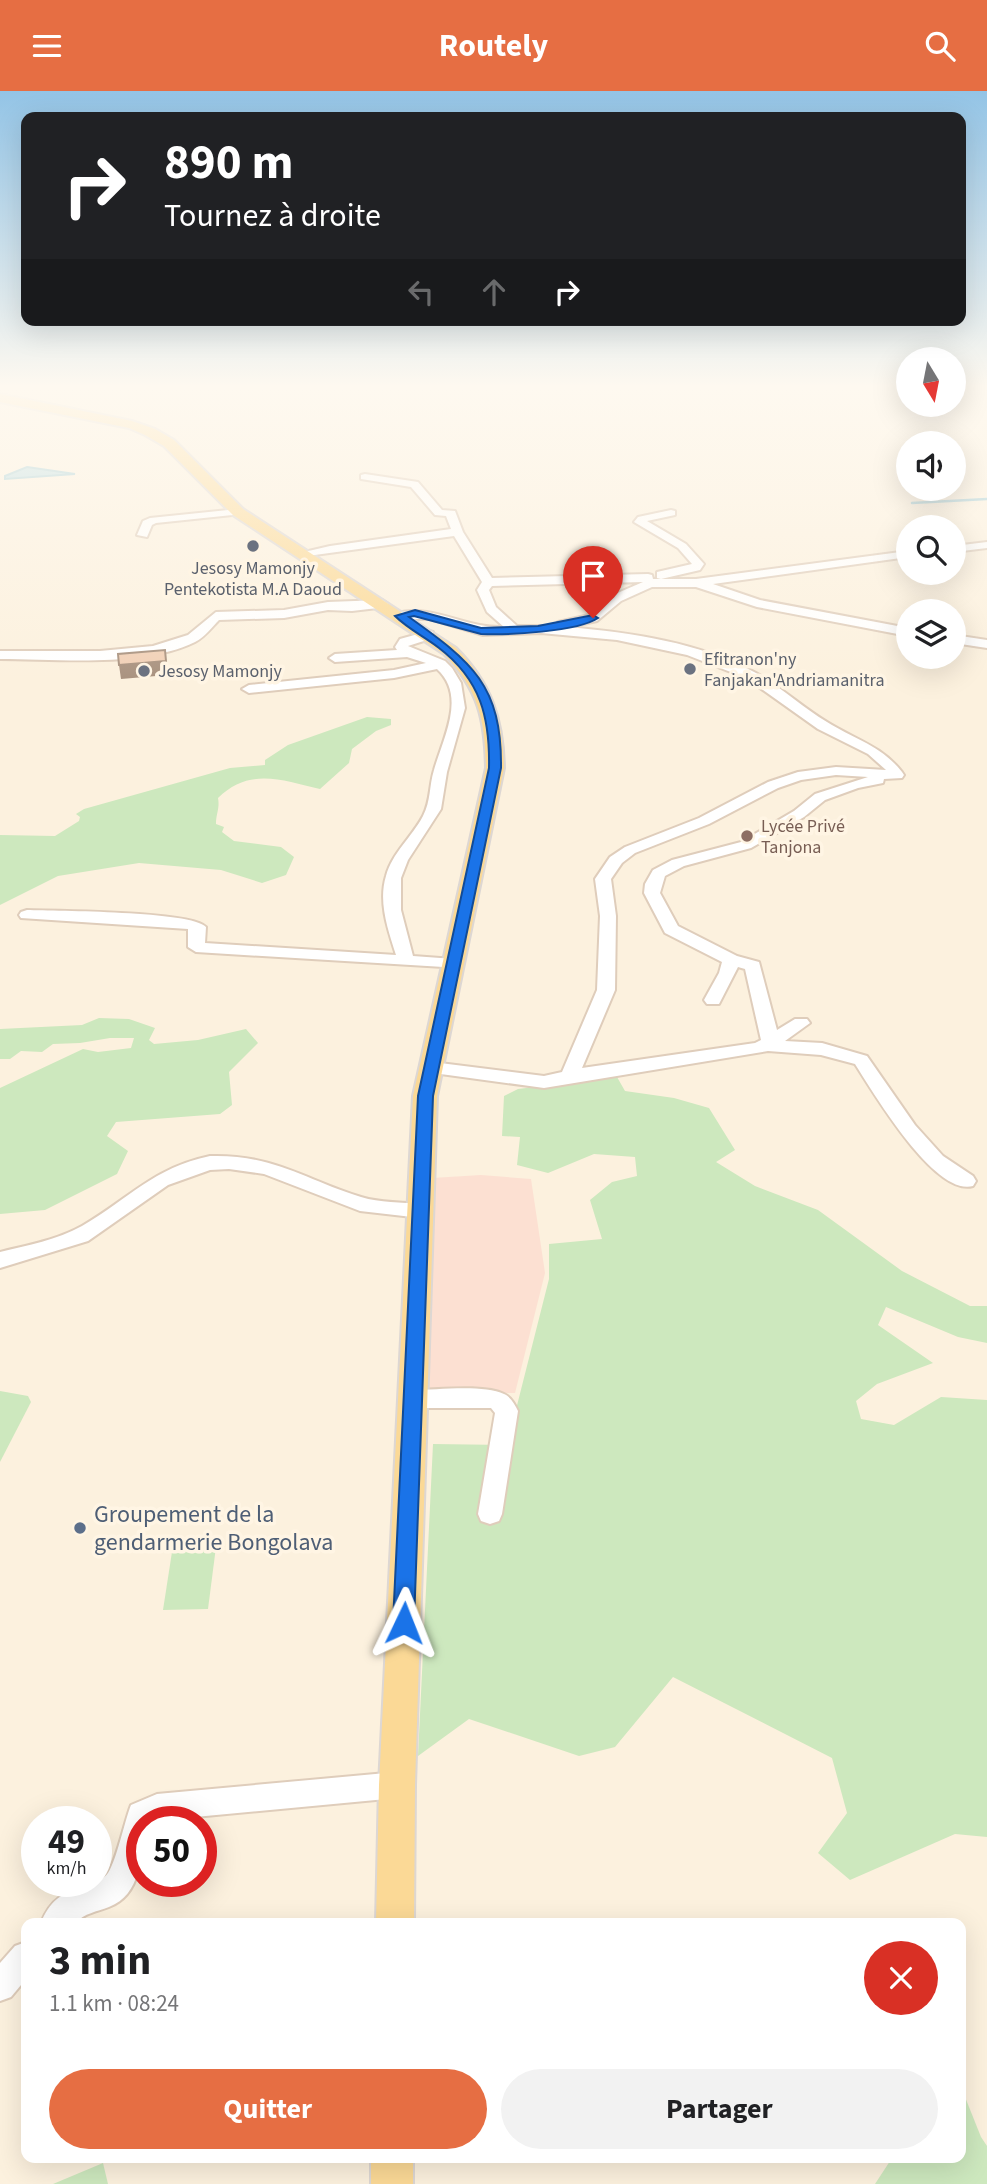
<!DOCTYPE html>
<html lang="fr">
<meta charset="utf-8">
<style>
body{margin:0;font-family:"Source Sans 3",sans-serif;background:#f2f2f2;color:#202124;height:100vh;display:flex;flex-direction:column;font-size:26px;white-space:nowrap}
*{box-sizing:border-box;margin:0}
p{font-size:23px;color:#757577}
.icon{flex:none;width:38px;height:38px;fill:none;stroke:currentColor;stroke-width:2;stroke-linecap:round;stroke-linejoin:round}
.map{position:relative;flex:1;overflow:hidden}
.sheet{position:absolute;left:21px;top:1827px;width:945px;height:245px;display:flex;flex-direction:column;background:#fff;border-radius:14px;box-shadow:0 7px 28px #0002}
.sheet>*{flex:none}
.banner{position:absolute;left:21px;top:21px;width:945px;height:214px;border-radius:14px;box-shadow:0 7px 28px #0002;background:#202124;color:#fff;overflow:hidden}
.needle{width:46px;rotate:170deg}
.tools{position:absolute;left:896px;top:256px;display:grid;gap:14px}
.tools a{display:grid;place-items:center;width:70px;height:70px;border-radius:50%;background:#fff;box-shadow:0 7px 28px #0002;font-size:35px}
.speed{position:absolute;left:21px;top:1715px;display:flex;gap:14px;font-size:35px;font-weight:700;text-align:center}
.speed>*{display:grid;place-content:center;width:91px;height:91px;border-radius:50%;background:#fff;box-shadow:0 7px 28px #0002;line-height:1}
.speed small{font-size:18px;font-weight:400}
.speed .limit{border:10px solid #d22;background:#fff;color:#111}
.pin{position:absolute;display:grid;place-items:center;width:60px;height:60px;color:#fff;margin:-72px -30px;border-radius:50% 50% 50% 0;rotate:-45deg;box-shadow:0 0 7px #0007}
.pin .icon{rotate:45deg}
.me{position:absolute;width:77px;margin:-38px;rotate:2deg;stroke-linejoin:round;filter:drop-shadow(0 0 5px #0008)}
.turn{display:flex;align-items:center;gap:24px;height:147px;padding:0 28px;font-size:32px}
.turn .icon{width:91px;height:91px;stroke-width:2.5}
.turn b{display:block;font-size:49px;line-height:60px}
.lanes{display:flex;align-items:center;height:66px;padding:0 28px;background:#0003;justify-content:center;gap:35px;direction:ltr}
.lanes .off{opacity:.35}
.round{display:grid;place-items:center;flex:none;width:74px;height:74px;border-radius:37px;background:#f2f2f2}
.head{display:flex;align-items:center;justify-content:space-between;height:119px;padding:0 28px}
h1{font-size:42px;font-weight:700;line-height:52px}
.primary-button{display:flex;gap:14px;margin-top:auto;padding:14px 28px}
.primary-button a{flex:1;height:80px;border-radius:42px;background:#e66e43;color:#fff;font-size:28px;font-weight:700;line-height:80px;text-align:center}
.primary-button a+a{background:#f2f2f2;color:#202124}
header{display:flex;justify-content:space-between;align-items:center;height:91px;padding:0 28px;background:#e66e43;color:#fff;font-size:32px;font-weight:700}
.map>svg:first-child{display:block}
.commercial{fill:#fce0d2}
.green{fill:#cde8be}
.water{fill:#b4dbe4;stroke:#9acad6;stroke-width:2}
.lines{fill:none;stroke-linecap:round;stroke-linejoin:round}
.stream{stroke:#9acad6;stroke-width:2.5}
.minor-casing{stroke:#dfcdbb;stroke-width:4}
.major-casing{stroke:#ddd7d3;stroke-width:4}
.minor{fill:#fff;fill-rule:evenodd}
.major{fill:#fbd996;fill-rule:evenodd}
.shaded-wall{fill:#a9927f}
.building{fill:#f1d0b6;stroke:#a9927f;stroke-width:2}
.route{fill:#1a73e8;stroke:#114b97;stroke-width:2}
.worship-dot{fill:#6b7280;stroke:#fff5e4;stroke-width:2.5}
.education-dot{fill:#8d6e63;stroke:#fff5e4;stroke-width:2.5}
.service-dot{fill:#5c6f8a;stroke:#fff5e4;stroke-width:2.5}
.labels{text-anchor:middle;stroke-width:7;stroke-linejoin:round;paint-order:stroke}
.far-worship-label{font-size:18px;fill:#5b616d;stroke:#fff5e4;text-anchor:start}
.far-education-label{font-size:18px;fill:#785e54;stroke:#fff5e4;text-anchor:start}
.near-service-label{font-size:24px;fill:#4e5e75;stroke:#fff5e4;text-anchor:start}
</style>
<header><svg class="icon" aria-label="menu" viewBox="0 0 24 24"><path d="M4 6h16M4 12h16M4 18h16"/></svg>Routely<svg class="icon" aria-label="search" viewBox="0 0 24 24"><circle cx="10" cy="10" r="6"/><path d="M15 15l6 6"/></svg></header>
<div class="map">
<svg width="987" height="2093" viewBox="0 0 987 2093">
<rect width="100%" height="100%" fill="#fcf1de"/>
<!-- commercial -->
<path class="commercial" d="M481,1084l50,4 14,94 -30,120 -95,-1 12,-214z"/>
<!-- green -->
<g class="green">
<path d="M367,626l24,2v6l-15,6 -24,18 -3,14 -29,26c-38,-9 -71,-22 -102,9 2,10 -2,16 -2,26l8,3 -2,5 12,9 47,6 13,10 -8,18 -24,8 -41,-13 -82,-7 -81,13 -58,29v-70l55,1 24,-15 1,-4 -4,-3 8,-5 146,-41 35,-3v-5l23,-15z"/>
<path d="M99,927l30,1 26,9 -6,12 5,4 44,-4 48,-11 12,14 -29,29 3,33 -12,9 -104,8 -9,14 21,15 -11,23 -72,36 -45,4v-126l83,-39 15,3 33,-4 3,-10h-24l-30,5 -27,1 -11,8 -21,-1 -11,8h-10v-30l82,-4z"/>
<path d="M617,986l8,14 49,7 35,10 26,42 -19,12 39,24 63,24 84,61 68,35h17v37l-29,-6 -72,-30 -8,18 55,38 -56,21 -21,17 5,18 33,6 47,-28 46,3v437l-32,-3 -105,46 -32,-27 29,-40 -15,-55 -159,-81 -58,70 -36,9 -110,-37 -51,37 15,-312 74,1 42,-166v-35l53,-5 -12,-39 22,-18 25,-6 -2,-19 -41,-3 -46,19 -31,-8 3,-28 -18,-1 2,-40 14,-7z"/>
<path d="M0,1300l28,5 3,6 -31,60z"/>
<path d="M174,1448h43l-9,70 -45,1z"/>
<path d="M961,1996l20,50 6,9v38h-112l17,-26h69z"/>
<path d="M103,2072l5,21h-55z"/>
</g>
<!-- water -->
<path class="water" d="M27,376l48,7 -70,5v-3z"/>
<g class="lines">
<!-- stream -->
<path class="stream" d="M912,412l75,-4"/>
<!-- minor casing -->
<g class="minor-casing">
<g id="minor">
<path d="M365,383l53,8 24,28 13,1 8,21 29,46 156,-4 4,1 1,4h43l212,-28v6l-195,27 47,16 148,28v8l-151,-29 -61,-20h-44l-31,14 -24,20 -28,6c63,6 130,15 187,46 25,14 46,34 71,49 27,17 55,24 75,50l2,3 -2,3 -18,1 -1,4 -25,5 -33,12 -21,17 -53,31 -67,18 -19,10 -5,17 18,33 59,30 22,6 18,68 18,-11h12l3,4 -25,18 37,2 45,13 48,69 28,31 30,20 3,5 -3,5c-38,11 -100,-94 -118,-122l-34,-9 -53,-4 -224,37 -118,-16 -3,-4 9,-6 112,14 18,-4 35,-82 3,-74 -5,-37 15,-22 15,-10 74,-29 69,-36 30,-10 38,-5 50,3 -18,-16 -50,-25 -72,-51 -59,-23 -70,-15 -76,-7 -58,2 -53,-16h-33v-6c37,-9 69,16 107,14l-17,-15 -10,-22 5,-8 -28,-46 -154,21v-4l30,-7 121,-17 -5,-13 -11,-1 -24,-28 -50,-8v-4zM643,491l-30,13 -24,20 -31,7 -1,4h-40l-21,-19 -7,-17 3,-4zM836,684l32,2 -53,17 -21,17 -53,31 -69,18 -19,10 -8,14 -1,9 21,40 57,29 -3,11 -15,27 3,4h12l19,-37 7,2 16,71 -6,3 -173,25 33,-78 1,-74 -5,-37 11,-16 13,-10 74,-29 69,-36 23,-8z"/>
<path d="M238,418l6,3 -2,2 -86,9 -4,2 -5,12 -10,-2 6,-14 7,-3z"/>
<path d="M671,419l4,1v4l-28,6 39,23 18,20 -4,6 -39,9 -4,-1v-6l35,-8 -14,-16 -44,-26 4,-5z"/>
<path d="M987,451v6l-33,4v-6z"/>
<path d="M382,509l6,4 -2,3 -34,4 -24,-1 -44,8 -65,2c-7,7 -14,17 -24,22 -53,26 -136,17 -195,17v-8h100l53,-5 35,-11 28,-23 68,-2 44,-8z"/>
<path d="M429,540l4,1v6l-25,8 37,15 7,7 9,15 4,25 -18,64 -6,37 -33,51 -7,18v32l12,46 41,3 6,1 2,4 -2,4 -264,-16 -8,-5v-18l-167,-11 -2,-3 2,-3 6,-2c29,1 165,1 179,17l-1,16 191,12c-8,-25 -18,-53 -10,-79 6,-23 26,-39 37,-60 8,-15 6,-30 11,-46 9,-32 33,-74 3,-101l-43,9 -145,15 -7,-4 7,-4 145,-15 32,-7 -19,-6 -72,5 -6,-4 6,-4 62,-4 -2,-3 5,-8z"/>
<path d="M954,544l33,5v8l-33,-5z"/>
<path d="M210,1065c63,-2 96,24 151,41 19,6 40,5 60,7l7,2 3,5 -3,5 -7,2 -61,-7 -96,-37 -35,-5 -19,1 -42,15 -80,56 -88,27v-16c28,-7 57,-12 82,-26 48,-28 71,-58 128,-70z"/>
<path d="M413,1299c23,0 71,-6 91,4 7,3 11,11 14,17l-16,103 -3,7 -9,3 -9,-3 -3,-7 17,-101 -4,-5h-78l-8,-3 -3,-6 3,-6z"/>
<path d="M397,1681l10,4 4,9 -4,9 -10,4 -255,24c0,30 1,72 -33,85 -13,5 -24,6 -34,16h-34c17,-44 50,-27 67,-50 9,-14 16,-50 23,-68l26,-11z"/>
<path d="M26,1851v37l-15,18 -11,4v-38l15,-17z"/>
</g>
</g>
<!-- major casing -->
<g class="major-casing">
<g id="major">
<path d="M0,303l132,27 23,8 19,11 69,69 213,139c35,35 47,71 48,120l-67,328 -22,689 -1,138h-38l3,-138 34,-689 73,-328c-1,-48 -7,-78 -42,-114l-211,-139 -69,-69 -19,-11 -16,-7 -129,-26z"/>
<rect x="371" y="2067" width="42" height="26"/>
</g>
</g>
<!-- minor -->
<use href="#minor" class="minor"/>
<!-- major -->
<use href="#major" class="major"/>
</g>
<!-- shaded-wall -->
<path class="shaded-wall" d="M166,570l2,14 -47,4 -2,-14z"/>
<!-- building -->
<path class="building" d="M165,559l1,11 -47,4 -1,-11z"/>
<!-- sky -->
<linearGradient id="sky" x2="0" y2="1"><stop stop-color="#93c4e6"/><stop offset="0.5" stop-color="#fef9f0"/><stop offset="1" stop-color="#fef9f0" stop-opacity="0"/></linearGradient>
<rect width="987" height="590" fill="url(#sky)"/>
<!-- route -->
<path class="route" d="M415,519l66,18 57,-2 55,-11 5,3c-21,14 -90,17 -117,16l-67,-18 -5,1c63,45 93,68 92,151l-68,328 -19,527 -3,6 -7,3 -8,-3 -3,-6 25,-527 71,-328c1,-50 -8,-88 -50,-120 -14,-11 -31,-19 -44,-32z"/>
<!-- markers -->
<g class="worship-dot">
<circle cx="253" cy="455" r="7"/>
<circle cx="690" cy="578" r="7"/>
<circle cx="144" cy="580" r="7"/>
</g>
<circle class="education-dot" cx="747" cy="745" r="7"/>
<circle class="service-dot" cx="80" cy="1437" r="7"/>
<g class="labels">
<!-- far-worship labels -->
<g class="far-worship-label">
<text x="253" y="483" text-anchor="middle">Jesosy Mamonjy<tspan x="253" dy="21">Pentekotista M.A Daoud</tspan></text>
<text x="704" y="574">Efitranon'ny<tspan x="704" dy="21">Fanjakan'Andriamanitra</tspan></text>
<text x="158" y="586">Jesosy Mamonjy</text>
</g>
<!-- far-education labels -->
<g class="far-education-label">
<text x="761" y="741">Lycée Privé<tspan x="761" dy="21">Tanjona</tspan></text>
</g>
<!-- near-service labels -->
<g class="near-service-label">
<text x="94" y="1431">Groupement de la<tspan x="94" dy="28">gendarmerie Bongolava</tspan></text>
</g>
</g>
</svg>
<div class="tools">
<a><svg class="needle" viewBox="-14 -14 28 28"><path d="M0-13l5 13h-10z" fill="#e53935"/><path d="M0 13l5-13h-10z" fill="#757577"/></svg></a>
<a><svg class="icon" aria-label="sound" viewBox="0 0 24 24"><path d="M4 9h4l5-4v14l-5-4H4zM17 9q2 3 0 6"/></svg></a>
<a><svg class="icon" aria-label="search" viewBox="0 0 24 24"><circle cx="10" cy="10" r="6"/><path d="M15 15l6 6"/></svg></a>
<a><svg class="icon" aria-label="layers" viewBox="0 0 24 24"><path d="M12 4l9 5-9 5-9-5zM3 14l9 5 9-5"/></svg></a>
</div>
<div class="speed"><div>49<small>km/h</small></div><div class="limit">50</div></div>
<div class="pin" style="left:593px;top:527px;background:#d93025"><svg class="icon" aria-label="arrive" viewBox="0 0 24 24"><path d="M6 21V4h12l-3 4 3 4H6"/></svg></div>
<svg class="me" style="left:404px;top:1532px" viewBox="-20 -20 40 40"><path d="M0-17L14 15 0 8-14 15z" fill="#1a73e8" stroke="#fff" stroke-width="4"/></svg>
<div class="banner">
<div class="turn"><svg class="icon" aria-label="right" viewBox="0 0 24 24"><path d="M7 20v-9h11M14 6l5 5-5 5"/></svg><div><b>890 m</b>Tournez à droite</div></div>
<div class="lanes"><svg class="icon off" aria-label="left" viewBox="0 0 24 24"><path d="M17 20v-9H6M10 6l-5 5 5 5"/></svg><svg class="icon off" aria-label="ahead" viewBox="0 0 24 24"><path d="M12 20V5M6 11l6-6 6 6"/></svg><svg class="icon" aria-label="right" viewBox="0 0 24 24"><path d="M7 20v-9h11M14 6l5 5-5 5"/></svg></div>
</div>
<section class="sheet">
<div class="head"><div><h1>3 min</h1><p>1.1 km · 08:24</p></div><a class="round" style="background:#d93025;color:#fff"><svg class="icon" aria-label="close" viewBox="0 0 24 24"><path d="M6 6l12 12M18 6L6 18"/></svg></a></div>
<div class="primary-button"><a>Quitter</a><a>Partager</a></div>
</section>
</div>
